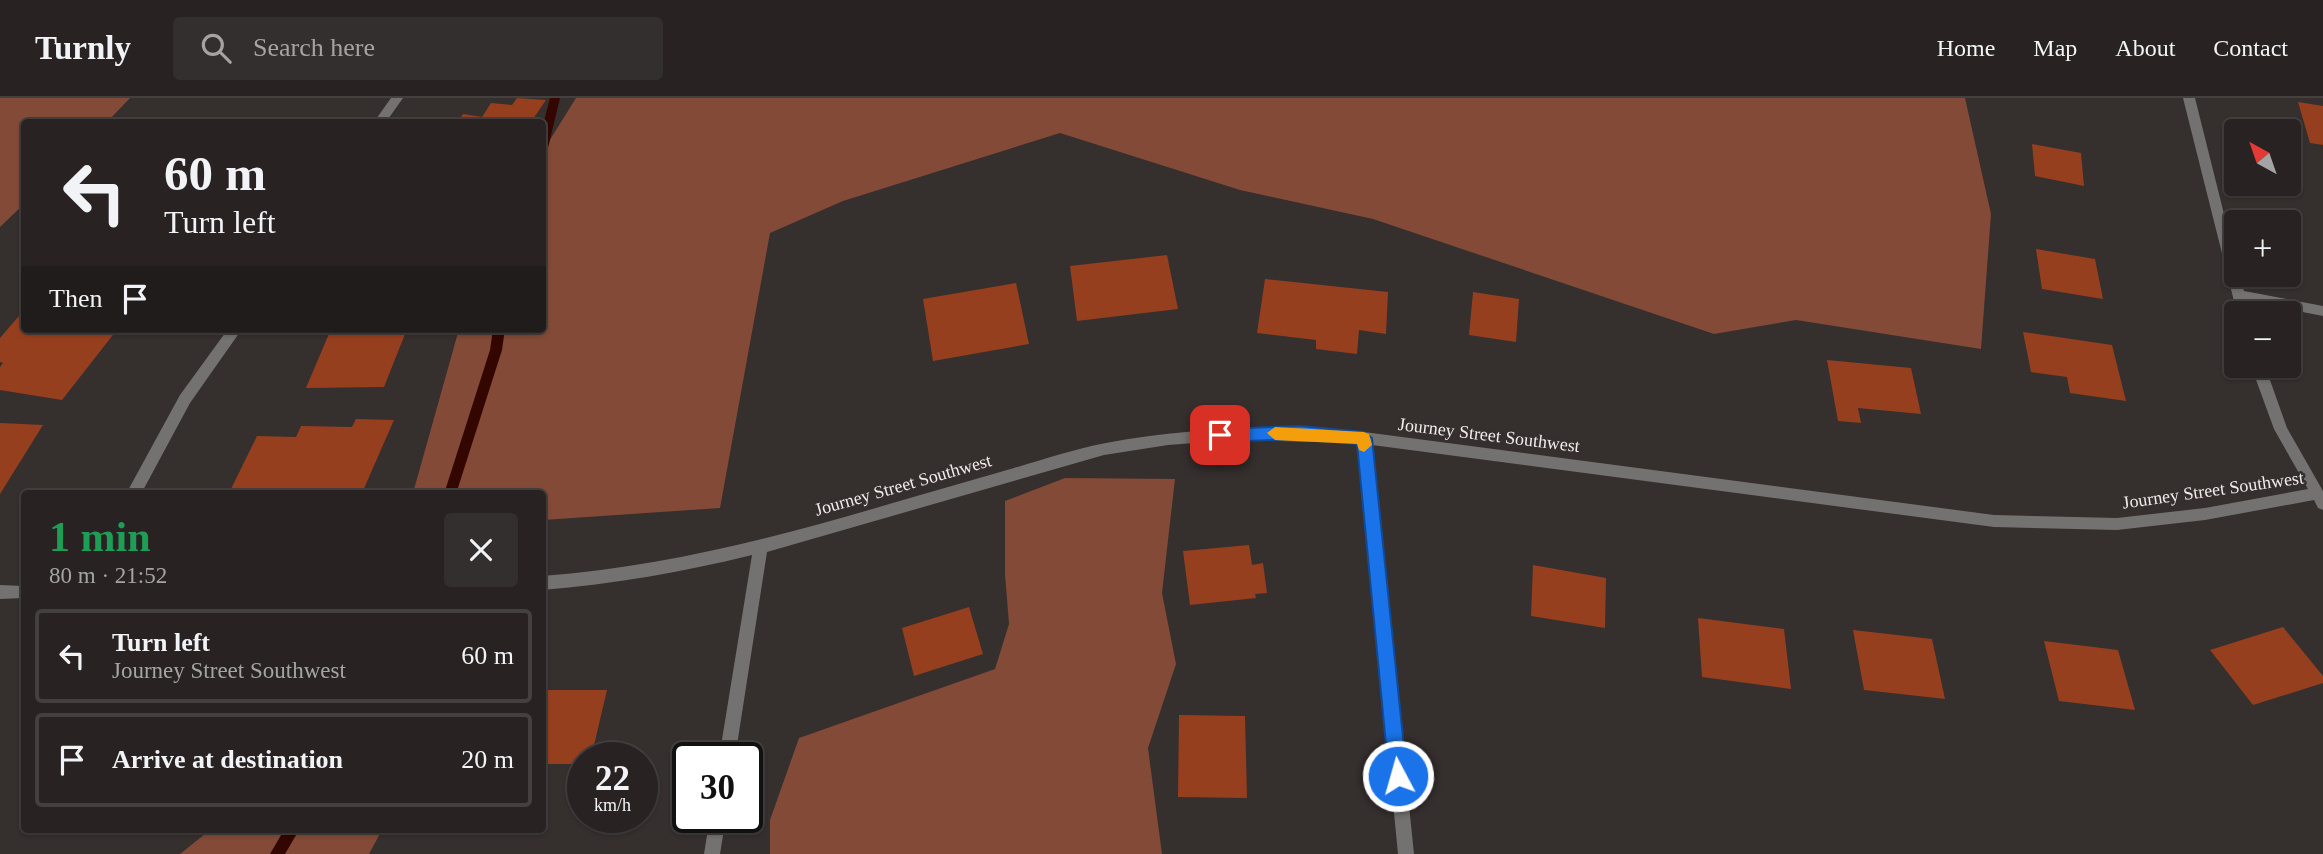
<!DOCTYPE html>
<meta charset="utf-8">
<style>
body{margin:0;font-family:"Times New Roman",serif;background:#342f2f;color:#f1f3f6;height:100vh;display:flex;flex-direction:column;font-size:26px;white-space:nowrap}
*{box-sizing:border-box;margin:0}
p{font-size:23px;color:#a5a4a5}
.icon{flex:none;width:38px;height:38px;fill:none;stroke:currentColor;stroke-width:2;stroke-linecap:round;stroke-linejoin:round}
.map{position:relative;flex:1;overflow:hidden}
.panel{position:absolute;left:21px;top:392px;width:525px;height:343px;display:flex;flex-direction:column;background:#282322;border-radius:7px;box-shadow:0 2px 5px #0004,0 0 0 2px #444040}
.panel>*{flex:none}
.top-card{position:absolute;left:21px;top:21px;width:525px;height:214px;border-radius:7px;box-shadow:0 2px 5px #0004,0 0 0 2px #444040;background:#282322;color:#f1f3f6;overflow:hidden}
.needle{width:46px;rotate:320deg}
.buttons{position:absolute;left:2224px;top:21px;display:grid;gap:14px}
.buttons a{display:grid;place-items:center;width:77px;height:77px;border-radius:7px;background:#282322;box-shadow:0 2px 5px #0004,0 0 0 2px #444040;font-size:35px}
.speed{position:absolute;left:567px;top:644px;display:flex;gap:14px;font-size:35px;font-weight:700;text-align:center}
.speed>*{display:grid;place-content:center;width:91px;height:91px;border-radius:50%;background:#282322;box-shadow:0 2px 5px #0004,0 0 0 2px #444040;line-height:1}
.speed small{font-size:18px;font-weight:400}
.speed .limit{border:4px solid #111;border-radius:10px;background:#fff;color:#111}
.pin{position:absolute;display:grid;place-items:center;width:60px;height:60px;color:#fff;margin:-30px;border-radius:14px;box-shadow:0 4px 10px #0006}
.me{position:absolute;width:77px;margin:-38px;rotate:354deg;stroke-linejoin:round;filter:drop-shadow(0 0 5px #0008)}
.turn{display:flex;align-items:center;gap:24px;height:147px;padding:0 28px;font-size:32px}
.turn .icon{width:91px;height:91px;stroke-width:2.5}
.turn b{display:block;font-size:49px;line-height:60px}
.then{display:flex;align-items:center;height:66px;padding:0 28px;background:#0003;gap:14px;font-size:26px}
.round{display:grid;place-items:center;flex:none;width:74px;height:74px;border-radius:7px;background:#342f2f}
.headline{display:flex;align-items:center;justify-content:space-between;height:119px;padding:0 28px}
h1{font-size:42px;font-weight:600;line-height:52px;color:#1e9e55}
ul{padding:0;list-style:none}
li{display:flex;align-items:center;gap:21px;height:94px;margin:0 14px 10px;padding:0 14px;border:4px solid #444040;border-radius:7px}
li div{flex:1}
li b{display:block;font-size:26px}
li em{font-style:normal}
header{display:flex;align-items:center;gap:42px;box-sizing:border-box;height:98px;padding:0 35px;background:#282322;border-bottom:2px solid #444040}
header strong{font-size:33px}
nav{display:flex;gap:38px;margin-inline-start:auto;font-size:24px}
.search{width:490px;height:63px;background:#342f2f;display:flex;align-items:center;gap:18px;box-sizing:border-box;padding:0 24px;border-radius:7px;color:#a5a4a5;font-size:26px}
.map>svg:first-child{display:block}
.green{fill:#824a37}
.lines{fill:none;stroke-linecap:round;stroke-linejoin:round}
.stream{fill:#330600;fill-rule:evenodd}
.building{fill:#963f1f}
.street{fill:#747271;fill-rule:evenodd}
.route{fill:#1a73e8;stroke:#114b97;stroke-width:2}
.slow{fill:#f59e0b}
.labels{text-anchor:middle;stroke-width:5;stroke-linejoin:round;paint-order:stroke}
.street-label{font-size:18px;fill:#f0eceb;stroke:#352f2e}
</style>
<header>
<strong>Turnly</strong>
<div class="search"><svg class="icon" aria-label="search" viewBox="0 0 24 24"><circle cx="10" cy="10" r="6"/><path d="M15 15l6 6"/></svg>Search here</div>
<nav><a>Home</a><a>Map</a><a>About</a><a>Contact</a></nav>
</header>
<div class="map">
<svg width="2323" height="756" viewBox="0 0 2323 756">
<rect width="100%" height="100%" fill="#352f2e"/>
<!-- green -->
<g class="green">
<path d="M0,0h130l-23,24h-83v82l-24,23z"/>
<path d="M576,0h1389l26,116 -10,135 -185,-29 -82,14 -341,-115 -133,-29 -180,-57 -217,68 -73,32 -50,275 -177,12 -1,-26 -129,-1 46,-164h83l1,-178z"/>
<path d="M1065,380l110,1 -13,114 14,71 -28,84 14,106h-392v-34l29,-82 196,-69 14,-45 -4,-50v-73z"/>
<path d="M210,732h172l-13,24h-189z"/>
</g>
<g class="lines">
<!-- stream -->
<g class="stream">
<path d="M550,0h10l-13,54 -5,4v-27z"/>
<path d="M493,231h12l-3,21 -46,144h-12l46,-144z"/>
<path d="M284,732h15l-14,24h-15z"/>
</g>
</g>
<!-- building -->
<g class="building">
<path d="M517,0l29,2 -15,22h-73l5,-8 19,3 9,-14 21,2z"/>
<path d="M2298,4l25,4v39l-13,-2z"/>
<path d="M2032,46l49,9 3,33 -49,-10z"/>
<path d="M2036,151l59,10 8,40 -61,-10z"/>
<path d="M1167,157l11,54 -101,12 -7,-55z"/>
<path d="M1265,181l123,13 -2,42 -27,-4 -2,24 -41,-5v-9l-59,-7z"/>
<path d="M1016,185l13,61 -96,17 -10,-62z"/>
<path d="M1473,194l46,7 -3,43 -47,-7z"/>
<path d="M19,218l5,1v12l92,2 -54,69 -62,-10v-23l3,-4 -3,-1v-24z"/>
<path d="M331,231h76l-23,58 -78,1z"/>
<path d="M2023,234l89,13 14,56 -56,-8 -3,-16 -36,-5z"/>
<path d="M1827,262l84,8 10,46 -63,-6 3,15 -23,-2z"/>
<path d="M356,321l38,1 -32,73 -131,-4 26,-53 39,1 5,-11 51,1z"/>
<path d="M0,325l43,2 -43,69z"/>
<path d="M1249,447l3,20 11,-2 4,30 -12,1 1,4 -66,7 -7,-54z"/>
<path d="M1533,467l73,13 -1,50 -74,-12z"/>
<path d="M969,509l14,47 -69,22 -12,-48z"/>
<path d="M1698,520l86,11 7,60 -89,-12z"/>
<path d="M2283,529l40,49v7l-70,22 -43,-55z"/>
<path d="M1853,532l79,9 13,60 -81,-9z"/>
<path d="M2044,543l74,9 17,60 -76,-9z"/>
<path d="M547,592h60l-16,68h-8v6h-41v-69h5z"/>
<path d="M1179,617l66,1 2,82 -69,-1z"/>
</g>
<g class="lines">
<!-- street -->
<g class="street">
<path d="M391,0h12l-17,24h-12z"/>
<path d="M2183,0h12l41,164v13h4l4,16 79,15v10l-77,-15 3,12h-12z"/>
<path d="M228,231h14l-52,74 -49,91h-15l54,-99z"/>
<path d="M2251,268h14l22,62 36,63v19l-5,-2 -4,-8 -109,20 -88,10 -123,-3 -622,-82 42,409h-16l-40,-411 -124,-3 -66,5 -64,10 -337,97 -32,206h-16l33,-203c-69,17 -138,29 -210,35v-14c126,-10 240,-40 361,-76 37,-11 74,-21 111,-32 31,-9 61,-19 92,-25 86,-16 171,-17 258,-11l630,83 123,3 88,-10 103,-19 -34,-60z"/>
<path d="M0,487l24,1v12l-24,1z"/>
<path d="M710,719h16l-6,37h-16z"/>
</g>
</g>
<!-- route -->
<path class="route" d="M1300,328l64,6 8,6 35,338 -3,6 -6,3 -7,-3 -2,-6 -32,-332 -57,-5 -80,3 -7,-7 7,-6z"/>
<!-- slow -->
<path class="slow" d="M1275,329l89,5 5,2 3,11 -8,7 -5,-2 -2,-6 -82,-4 -8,-7z"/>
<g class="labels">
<!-- street labels -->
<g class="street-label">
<text transform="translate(1489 337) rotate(7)" y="6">Journey Street Southwest</text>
<text transform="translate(903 387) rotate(-16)" y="6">Journey Street Southwest</text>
<text transform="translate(2213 392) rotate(-8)" y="6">Journey Street Southwest</text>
</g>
</g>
</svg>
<div class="buttons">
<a><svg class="needle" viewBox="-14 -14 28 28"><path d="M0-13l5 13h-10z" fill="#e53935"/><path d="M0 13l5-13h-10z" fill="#a5a4a5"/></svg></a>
<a>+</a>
<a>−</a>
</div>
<div class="speed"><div>22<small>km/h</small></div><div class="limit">30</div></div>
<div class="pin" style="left:1220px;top:337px;background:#d93025"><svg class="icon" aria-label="arrive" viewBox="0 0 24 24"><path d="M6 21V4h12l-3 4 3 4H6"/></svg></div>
<svg class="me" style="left:1398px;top:678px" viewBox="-20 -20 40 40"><circle r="17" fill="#1a73e8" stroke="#fff" stroke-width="3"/><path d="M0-11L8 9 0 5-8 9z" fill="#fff"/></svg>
<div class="top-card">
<div class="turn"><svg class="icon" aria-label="left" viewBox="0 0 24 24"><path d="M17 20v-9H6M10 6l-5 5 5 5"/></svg><div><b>60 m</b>Turn left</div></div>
<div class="then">Then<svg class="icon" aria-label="arrive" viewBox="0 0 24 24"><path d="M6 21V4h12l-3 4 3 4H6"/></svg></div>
</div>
<section class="panel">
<div class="headline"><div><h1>1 min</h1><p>80 m · 21:52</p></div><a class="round"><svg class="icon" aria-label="close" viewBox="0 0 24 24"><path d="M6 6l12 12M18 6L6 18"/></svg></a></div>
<ul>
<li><svg class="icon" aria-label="left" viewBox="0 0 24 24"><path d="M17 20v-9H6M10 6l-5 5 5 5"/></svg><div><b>Turn left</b><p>Journey Street Southwest</p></div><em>60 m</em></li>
<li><svg class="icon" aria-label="arrive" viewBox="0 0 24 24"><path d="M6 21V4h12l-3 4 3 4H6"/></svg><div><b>Arrive at destination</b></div><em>20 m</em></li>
</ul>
</section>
</div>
